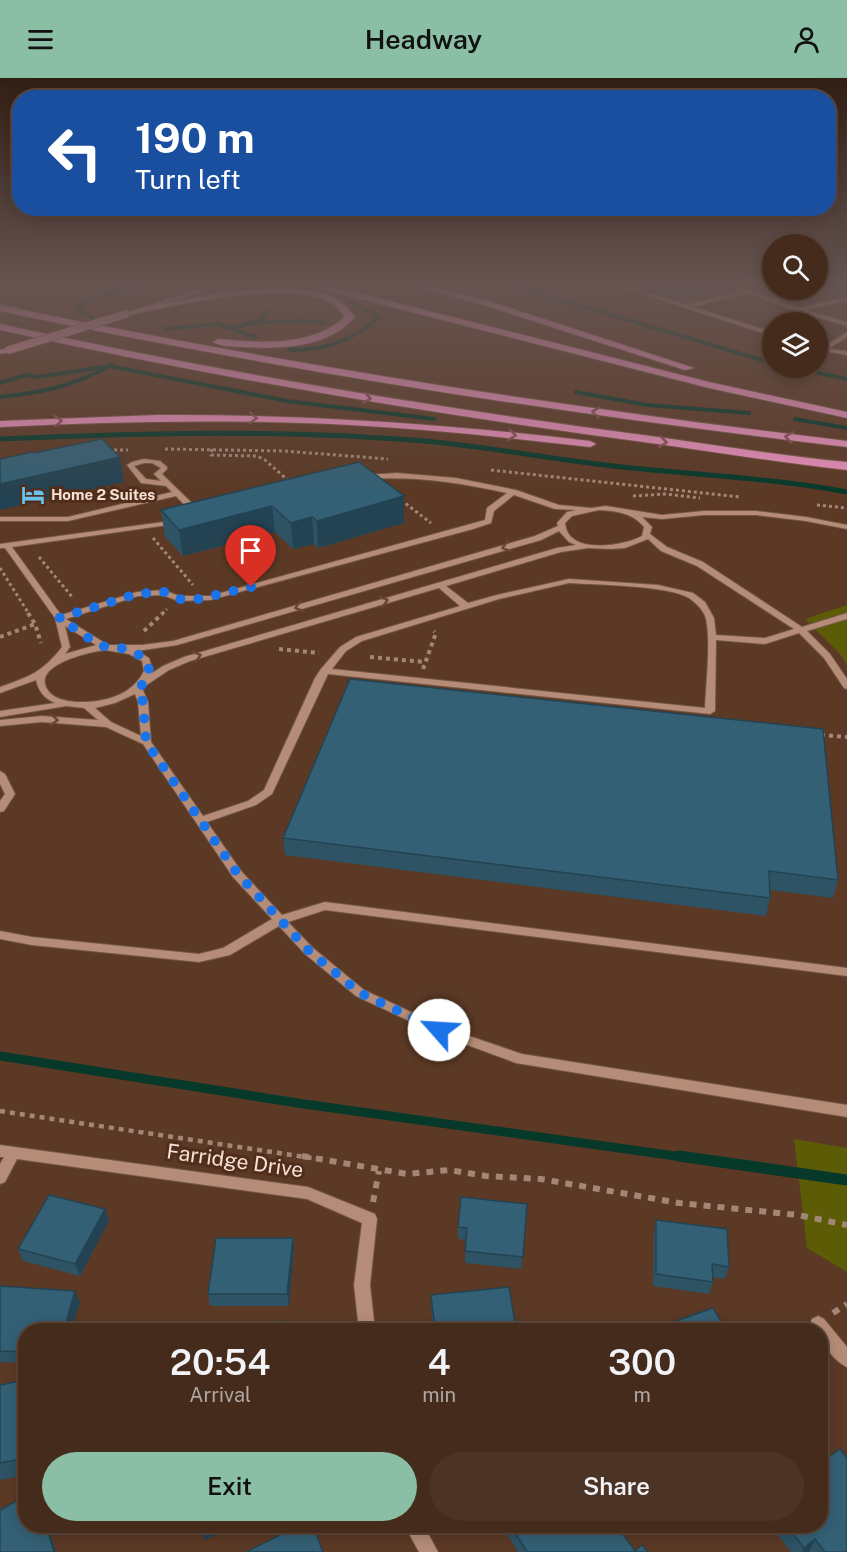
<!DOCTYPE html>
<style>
body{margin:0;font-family:"Public Sans",sans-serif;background:#4b3325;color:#f1f3f6;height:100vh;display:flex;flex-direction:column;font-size:22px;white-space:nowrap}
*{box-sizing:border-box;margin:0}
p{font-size:20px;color:#afa7a3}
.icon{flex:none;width:33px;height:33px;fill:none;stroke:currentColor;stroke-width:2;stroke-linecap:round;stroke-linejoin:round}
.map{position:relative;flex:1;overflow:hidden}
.panel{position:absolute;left:18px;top:1245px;width:810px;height:210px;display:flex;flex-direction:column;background:#442b1c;border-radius:24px;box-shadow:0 3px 15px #0003,0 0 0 2px #5c473b}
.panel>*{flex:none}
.guide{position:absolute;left:12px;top:12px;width:824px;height:126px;border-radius:24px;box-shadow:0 3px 15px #0003,0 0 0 2px #5c473b;background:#1a4fa0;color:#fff;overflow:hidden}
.buttons{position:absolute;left:762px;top:156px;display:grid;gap:12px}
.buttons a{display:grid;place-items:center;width:66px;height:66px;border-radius:50%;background:#442b1c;box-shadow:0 3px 15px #0003,0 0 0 2px #5c473b;font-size:30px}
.pin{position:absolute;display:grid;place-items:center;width:51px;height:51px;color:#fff;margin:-62px -26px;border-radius:50% 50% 50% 0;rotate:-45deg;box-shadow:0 0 6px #0007}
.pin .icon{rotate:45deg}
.me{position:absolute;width:66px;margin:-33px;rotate:296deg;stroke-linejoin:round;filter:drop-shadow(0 0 4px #0008)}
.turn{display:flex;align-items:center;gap:21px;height:126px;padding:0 24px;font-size:27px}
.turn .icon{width:78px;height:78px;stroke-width:2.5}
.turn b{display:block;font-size:42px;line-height:51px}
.eta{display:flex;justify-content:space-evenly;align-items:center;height:102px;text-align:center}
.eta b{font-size:36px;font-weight:600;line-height:42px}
.cta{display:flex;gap:12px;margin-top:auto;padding:12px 24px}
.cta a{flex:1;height:69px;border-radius:36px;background:#8abfa5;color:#111;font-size:24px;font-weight:600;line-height:69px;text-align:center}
.cta a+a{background:#4b3325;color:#f1f3f6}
header{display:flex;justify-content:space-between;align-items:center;height:78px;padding:0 24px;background:#8abfa5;color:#111;font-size:27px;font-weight:600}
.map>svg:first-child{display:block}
.green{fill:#5c5b06}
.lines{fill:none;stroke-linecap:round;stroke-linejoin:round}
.stream-far3{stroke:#07392b;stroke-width:4}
.stream-far2{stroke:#07392b;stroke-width:5}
.stream-far1{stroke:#07392b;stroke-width:9}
.stream{stroke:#07392b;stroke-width:11}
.minor-casing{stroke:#735644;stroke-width:2}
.major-casing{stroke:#735644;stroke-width:1}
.highway-casing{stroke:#735644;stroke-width:2}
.path-far3{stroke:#a38776;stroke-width:3;stroke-dasharray:3 3;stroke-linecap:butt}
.path-far2{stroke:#a38776;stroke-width:4;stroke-dasharray:4 4;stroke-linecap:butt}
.path-far1{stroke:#a38776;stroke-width:4.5;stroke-dasharray:5 5;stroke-linecap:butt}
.path{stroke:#a38776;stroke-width:6;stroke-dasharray:7 7;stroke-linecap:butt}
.minor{fill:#b58c77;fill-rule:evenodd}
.major{fill:#d38d9f;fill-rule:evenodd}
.highway{fill:#e78eba;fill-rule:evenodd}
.major-bridge-casing{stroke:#735644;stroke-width:9;stroke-linecap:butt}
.major-bridge{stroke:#d38d9f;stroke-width:8}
.wall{fill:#2d5365}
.shaded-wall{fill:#244352}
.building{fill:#346075;stroke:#244352;stroke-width:1.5}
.oneway{stroke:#855053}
.oneway2{stroke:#694632}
.route{stroke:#1a73e8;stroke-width:10;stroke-dasharray:0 18}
.labels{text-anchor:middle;stroke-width:6;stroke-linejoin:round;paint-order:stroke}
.far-poi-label{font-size:15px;font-weight:bold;fill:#f8e2d6;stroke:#502e1b;text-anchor:start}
.near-street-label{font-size:21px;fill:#f8e2d6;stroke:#502e1b}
</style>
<header><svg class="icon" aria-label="menu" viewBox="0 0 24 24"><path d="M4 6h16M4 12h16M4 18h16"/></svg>Headway<svg class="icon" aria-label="person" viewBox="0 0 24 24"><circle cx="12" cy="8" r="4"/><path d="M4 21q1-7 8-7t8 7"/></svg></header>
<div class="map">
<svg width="847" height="1474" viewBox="0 0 847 1474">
<rect width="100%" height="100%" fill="#5b3925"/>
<!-- green -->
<g class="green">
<path d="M847,527v61l-7,-12 -35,-35z"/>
<path d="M794,1061l53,9v124l-40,-24z"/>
</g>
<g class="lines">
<!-- stream-far3 -->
<g class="stream-far3">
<path d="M514,208l258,77"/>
<path d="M93,240l-14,-8v-4l16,-8 44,-12"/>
<path d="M255,245l49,-2 21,2"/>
<path d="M229,250l27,9"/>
<path d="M166,251l51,-5 10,3 15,-1 19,-7 6,-7"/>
<path d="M290,272c34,1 64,-10 89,-33l-31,-17"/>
<path d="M112,287l-3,1 178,35 147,18"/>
<path d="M796,290l51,11"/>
<path d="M0,305l26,-8 11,2 67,-10"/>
<path d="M576,314l71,13 102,8"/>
<path d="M0,319c40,-4 74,-11 109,-31"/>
<path d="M795,341l52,9"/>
</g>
<!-- stream-far2 -->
<path class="stream-far2" d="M0,361c142,-6 284,-10 425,2 66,6 131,19 197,26 75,8 151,11 225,25"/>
<!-- stream-far1 -->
<path class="stream-far1" d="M0,978l304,48 386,54"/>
<!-- stream -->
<path class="stream" d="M679,1078l168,24"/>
<!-- minor casing -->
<g class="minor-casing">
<g id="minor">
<path d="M618,208h8l61,19 55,-14 -10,-5h6l33,12 27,-5v2l-22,5 23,8 48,-11v4l-43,9 43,12v4l-51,-15 -49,-18 -54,14 79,25v4z"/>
<path d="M847,254v5l-19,12 19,2v4l-29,-5v-4l4,2z"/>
<path d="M144,381l16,2 7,6v2l-5,5 37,36v4h-6l-17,-18 -108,25h-68v-4h68l104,-25 -6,-6 -25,-3 -14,-18 5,-3zM144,385h8l9,5 -7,6 7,7 -15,-2 -12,-13z"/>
<path d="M397,395l59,5 60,12 43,15 32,3 15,-2 56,9 42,-4h52l50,6 41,8v4l-41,-8 -50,-6h-52l-42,4 -20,-2 10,10 -2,7 17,13 36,15 99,65 45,-14v6l-40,12 23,23 17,25v10l-3,-1 -20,-30 -25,-25 -34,11 -49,-4 -1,71 -5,3 -382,-40 -56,120 -16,11 -49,17 34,49 41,44 43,-13 522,66v8l-522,-66 -37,12 25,26 51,42 79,37 79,27 325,51v12l-331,-54 -81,-30 -79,-37 -51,-42 -26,-28 -49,29 -31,7 -167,-17 -32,-6v-8l32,6 167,17 24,-6 49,-29 -39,-42 -90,-133 -37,-17 -64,-5 -42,4v-6l42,-4 56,4 -14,-12 -18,-2 -66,11v-6l55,-8c-11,-5 -16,-11 -19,-23l-36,13v-6c29,-10 43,-15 62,-40l-7,-29 -50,-70h-5v-4l178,-24 1,2 -4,2 -163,23 49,68 76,-23 27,-2 15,6h31l257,-71 18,-5 2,-12 20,-15c-50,-11 -91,-17 -142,-14l-4,-2 4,-2zM514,417l41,14 21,1 -9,2 -10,11 1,3 -23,10 -362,105 -31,4h-34l-42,-26 72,-23 25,-1 15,6 32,-1 263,-71 18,-6 3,-12zM599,432c17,1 34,3 45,17l-2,9c-16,9 -62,17 -74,-3 -1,-1 -3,-9 -3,-10l7,-7zM559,453l10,11 7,3 -19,3 -373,109 -21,9 -11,7 1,-2 -4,-13 -12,-7 40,-6 364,-105zM648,461l13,12 36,15 97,63 -29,9 -49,-3 -2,-17 -9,-16 -12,-9 -35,-8 -89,-6 -72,16 -29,8 -22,-17 115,-34 27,-4 23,1 14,-1zM569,505c28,2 98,2 120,15 7,5 15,12 17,21 5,22 0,65 -1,89l-373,-39 14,-18 16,-10 137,-42zM439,510l21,18 -104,31 -16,10 -19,22 -6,9 -51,112 -16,11 -45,15 -52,-74 -3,-40 -6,-14 27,-18 21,-9zM65,548l31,19 -31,9 5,-7zM105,572l24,4 13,7 2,10c-12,25 -41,32 -68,31 -8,-1 -19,-2 -26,-9 -24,-27 39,-41 55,-43zM135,616l3,8 3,34 -30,-14 -16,-14 20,-5z"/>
<path d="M0,693l5,3 10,20 -11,17 -4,1v-11l5,-7 -5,-10z"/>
<path d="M0,1067l308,42 67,27 2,5 -7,66 5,45h-16l-5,-45 8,-62 -55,-24 -290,-40 -12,23 -5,2v-20l4,-7h-4z"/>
<path d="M818,1238l6,3 23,28v20c-12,-5 -27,-24 -27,-37l-8,-1 -2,-5 2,-5z"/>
<path d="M405,1448h19l14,26h-19z"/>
</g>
</g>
<!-- major casing -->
<g class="major-casing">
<g id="major">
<path d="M209,208h11l-91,30 -7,-2z"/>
<path d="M9,270h3v4l-12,2v-4z"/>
</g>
</g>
<!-- highway casing -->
<g class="highway-casing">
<g id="highway">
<path d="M320,208h10l379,96 138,30v6l-138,-30 -388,-99z"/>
<path d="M413,208h14l59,14 208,68 -9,2 -205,-66z"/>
<path d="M286,210c32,3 49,3 69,29 -28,32 -76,32 -115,30 -9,-1 -20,0 -27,-5l5,-3c43,4 93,8 127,-22 -4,-5 -7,-11 -13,-14 -44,-24 -144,0 -193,10l-5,-3 85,-17z"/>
<path d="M0,227c280,59 562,102 847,136v6c-285,-33 -567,-77 -847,-136z"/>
<path d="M0,246c218,48 437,84 658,113 63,9 126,19 189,25v8c-63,-7 -126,-17 -189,-26 -221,-29 -440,-66 -658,-114z"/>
<path d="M157,337c145,-1 289,9 433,26l6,3 -6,3c-80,-9 -160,-18 -240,-22 -117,-6 -233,-4 -350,2v-6z"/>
</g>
</g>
<!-- path-far3 -->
<g class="path-far3">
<path d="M165,371l119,2 104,8"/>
<path d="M212,371l-1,6 46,1 8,4 26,23"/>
<path d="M108,372h20"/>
<path d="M491,392l249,27"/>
<path d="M633,418l32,-2 35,4"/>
<path d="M401,422l30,23"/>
<path d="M817,427l30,3"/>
<path d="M153,460l40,47"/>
<path d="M39,479l34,41"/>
<path d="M0,490l29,46"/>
<path d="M162,536l5,-5"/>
</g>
<!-- path-far2 -->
<g class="path-far2">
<path d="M28,535l7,11 6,19"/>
<path d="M144,553l19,-18"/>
<path d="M0,559l35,-13"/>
<path d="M279,571l40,4"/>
<path d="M370,579l55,5"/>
<path d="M423,591l13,-36 -2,-2"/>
<path d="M821,657l26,2"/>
</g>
<!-- path-far1 -->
<path class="path-far1" d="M0,1033l312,47"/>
<!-- path -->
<g class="path">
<path d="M302,1078l105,18 42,-4 37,6 55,3 138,24 119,12 49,10"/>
<path d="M373,1124l6,-31"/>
<path d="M833,1235l14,-9"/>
</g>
<!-- minor -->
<use href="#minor" class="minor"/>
<!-- major -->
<use href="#major" class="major"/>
<!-- highway -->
<use href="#highway" class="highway"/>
<!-- major-bridge casing -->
<g class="major-bridge-casing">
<path id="major-bridge" d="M9,272l117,-36"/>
</g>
<!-- major-bridge -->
<use href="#major-bridge" class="major-bridge"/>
</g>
<!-- wall -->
<g class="wall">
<path d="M645,208h83v3l-49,10z"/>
<path d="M404,418v27l-86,25 -4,-4 -21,5 -18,-17 -92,24 -18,-19 -4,-27z"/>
<path d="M350,601l488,201 -5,18 -63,-8v8l-4,18 -481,-61 -2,-17z"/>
<path d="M527,1126l-6,65 -56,-6 1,-23 -8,-1v-12z"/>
<path d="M105,1131l4,12 -29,55 -57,-15 -5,-12z"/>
<path d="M656,1142l73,47 -4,12 -12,-2v5l-4,12 -56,-8 1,-54z"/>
<path d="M293,1160l1,12 -5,56h-79l-2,-12z"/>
<path d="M0,1208l80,17 -9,27h-45v33l-26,-1z"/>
<path d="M431,1217l85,35h-83l-2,-23z"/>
<path d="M26,1302v95l-26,5v-95z"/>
<path d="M503,1448h114l18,25 13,1h-130l-15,-24z"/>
<path d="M771,1448h49l27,26h-56z"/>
</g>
<!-- shaded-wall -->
<g class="shaded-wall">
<path d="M681,208h47v3l-49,10z"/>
<path d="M120,379l4,25 -124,28v-26z"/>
<path d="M404,418v27l-86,25 -1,-27z"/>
<path d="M272,428l3,26 -92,24 -4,-26z"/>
<path d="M312,439l2,27 -21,5 -2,-26z"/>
<path d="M105,1131l4,12 -29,55 -5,-12z"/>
<path d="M293,1160l1,12 -5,56 -2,-12z"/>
<path d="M75,1213l5,12 -9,27h-7z"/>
<path d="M46,1448h2l8,26h-2z"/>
<path d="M200,1448h43l-39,14z"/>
<path d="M815,1461l-6,13h-7l2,-4z"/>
</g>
<!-- building -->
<g class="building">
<path d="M102,361l18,18 -120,27v-25l33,-7 1,1z"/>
<path d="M359,384l45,34 -87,25 -5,-4 -21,6 -19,-17 -93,24 -18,-20z"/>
<path d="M350,601l473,50 15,151 -69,-9 1,27 -487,-60z"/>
<path d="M49,1117l56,14 -30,55 -57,-15z"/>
<path d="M461,1119l66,7 -4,53 -58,-6 2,-23 -9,-1z"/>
<path d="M656,1142l71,9 2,38 -17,-3 1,18 -57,-8z"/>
<path d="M216,1160h77l-6,56h-79z"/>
<path d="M0,1208l75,5 -11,39h-38v22l-26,-1z"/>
<path d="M509,1209l7,43h-81l-4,-35z"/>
<path d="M713,1230l13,22h-76z"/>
<path d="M285,1243v9h-79z"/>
<path d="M26,1302v78l-26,5v-78z"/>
<path d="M840,1371l7,9v92l-2,2h-20l-10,-13 -11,9 -17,-22h33v-76l7,8z"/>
<path d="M26,1418v30h20l8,26h-54v-42z"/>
<path d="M298,1448h15l10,26h-77z"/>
<path d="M511,1448h106l18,25 7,-6 6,7h-121z"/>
</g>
<!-- one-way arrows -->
<defs><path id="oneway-chevron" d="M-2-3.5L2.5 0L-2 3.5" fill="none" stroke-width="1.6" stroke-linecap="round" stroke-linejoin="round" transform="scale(1.5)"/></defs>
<g class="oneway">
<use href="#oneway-chevron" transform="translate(367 320) rotate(9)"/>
<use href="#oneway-chevron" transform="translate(596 334) rotate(-172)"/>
<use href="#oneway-chevron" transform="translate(253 340) rotate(2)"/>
<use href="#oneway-chevron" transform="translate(58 343) rotate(-3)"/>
<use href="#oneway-chevron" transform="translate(512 357) rotate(7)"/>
<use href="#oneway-chevron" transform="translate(789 359) rotate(-173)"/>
<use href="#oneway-chevron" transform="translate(663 364) rotate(7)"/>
</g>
<g class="oneway2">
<use href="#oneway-chevron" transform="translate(506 469) rotate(164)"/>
<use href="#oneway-chevron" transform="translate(384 523) rotate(-16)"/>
<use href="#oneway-chevron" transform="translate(299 529) rotate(164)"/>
<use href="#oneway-chevron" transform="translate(197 578) rotate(-16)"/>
<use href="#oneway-chevron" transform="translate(54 642) rotate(4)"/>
</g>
<!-- sky -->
<linearGradient id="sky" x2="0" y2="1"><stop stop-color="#321f14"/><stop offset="0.5" stop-color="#665451"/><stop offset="1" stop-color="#665451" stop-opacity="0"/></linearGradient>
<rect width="847" height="414" fill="url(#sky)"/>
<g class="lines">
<!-- route -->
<path class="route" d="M251,509l-57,13 -16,-1 -14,-7 -27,2 -78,24c14,9 29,21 44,28 6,2 12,1 18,2 26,6 38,21 17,41l5,13 3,40 91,131 72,78 51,42 79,37"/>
</g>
<!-- icons -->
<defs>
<g id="hotel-bare" transform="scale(1.8)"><path d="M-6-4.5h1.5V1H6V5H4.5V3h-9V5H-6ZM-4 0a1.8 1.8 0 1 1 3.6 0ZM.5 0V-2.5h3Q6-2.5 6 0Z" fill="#66c4ef" stroke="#502e1b" stroke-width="2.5" paint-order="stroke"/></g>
</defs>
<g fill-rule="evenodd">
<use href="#hotel-bare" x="33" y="417"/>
</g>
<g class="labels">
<!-- far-poi labels -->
<g class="far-poi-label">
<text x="51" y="422">Home 2 Suites</text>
</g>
<!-- near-street labels -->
<g class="near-street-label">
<text transform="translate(235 1083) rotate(8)" y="7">Farridge Drive</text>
</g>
</g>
</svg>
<div class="buttons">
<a><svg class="icon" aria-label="search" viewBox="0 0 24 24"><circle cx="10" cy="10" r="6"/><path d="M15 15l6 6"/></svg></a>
<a><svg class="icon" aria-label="layers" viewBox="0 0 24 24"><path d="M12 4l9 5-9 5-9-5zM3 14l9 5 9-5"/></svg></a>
</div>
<div class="pin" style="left:251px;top:509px;background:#d93025"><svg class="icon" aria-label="arrive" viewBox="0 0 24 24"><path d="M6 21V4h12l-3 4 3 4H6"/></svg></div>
<svg class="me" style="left:439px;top:952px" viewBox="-20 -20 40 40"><circle r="19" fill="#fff"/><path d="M0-13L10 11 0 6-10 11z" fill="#1a73e8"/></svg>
<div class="guide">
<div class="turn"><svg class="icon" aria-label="left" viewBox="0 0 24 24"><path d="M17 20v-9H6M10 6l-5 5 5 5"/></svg><div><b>190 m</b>Turn left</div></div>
</div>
<section class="panel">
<div class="eta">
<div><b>20:54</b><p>Arrival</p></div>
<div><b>4</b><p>min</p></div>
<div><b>300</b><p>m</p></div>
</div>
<div class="cta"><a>Exit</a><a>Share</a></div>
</section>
</div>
